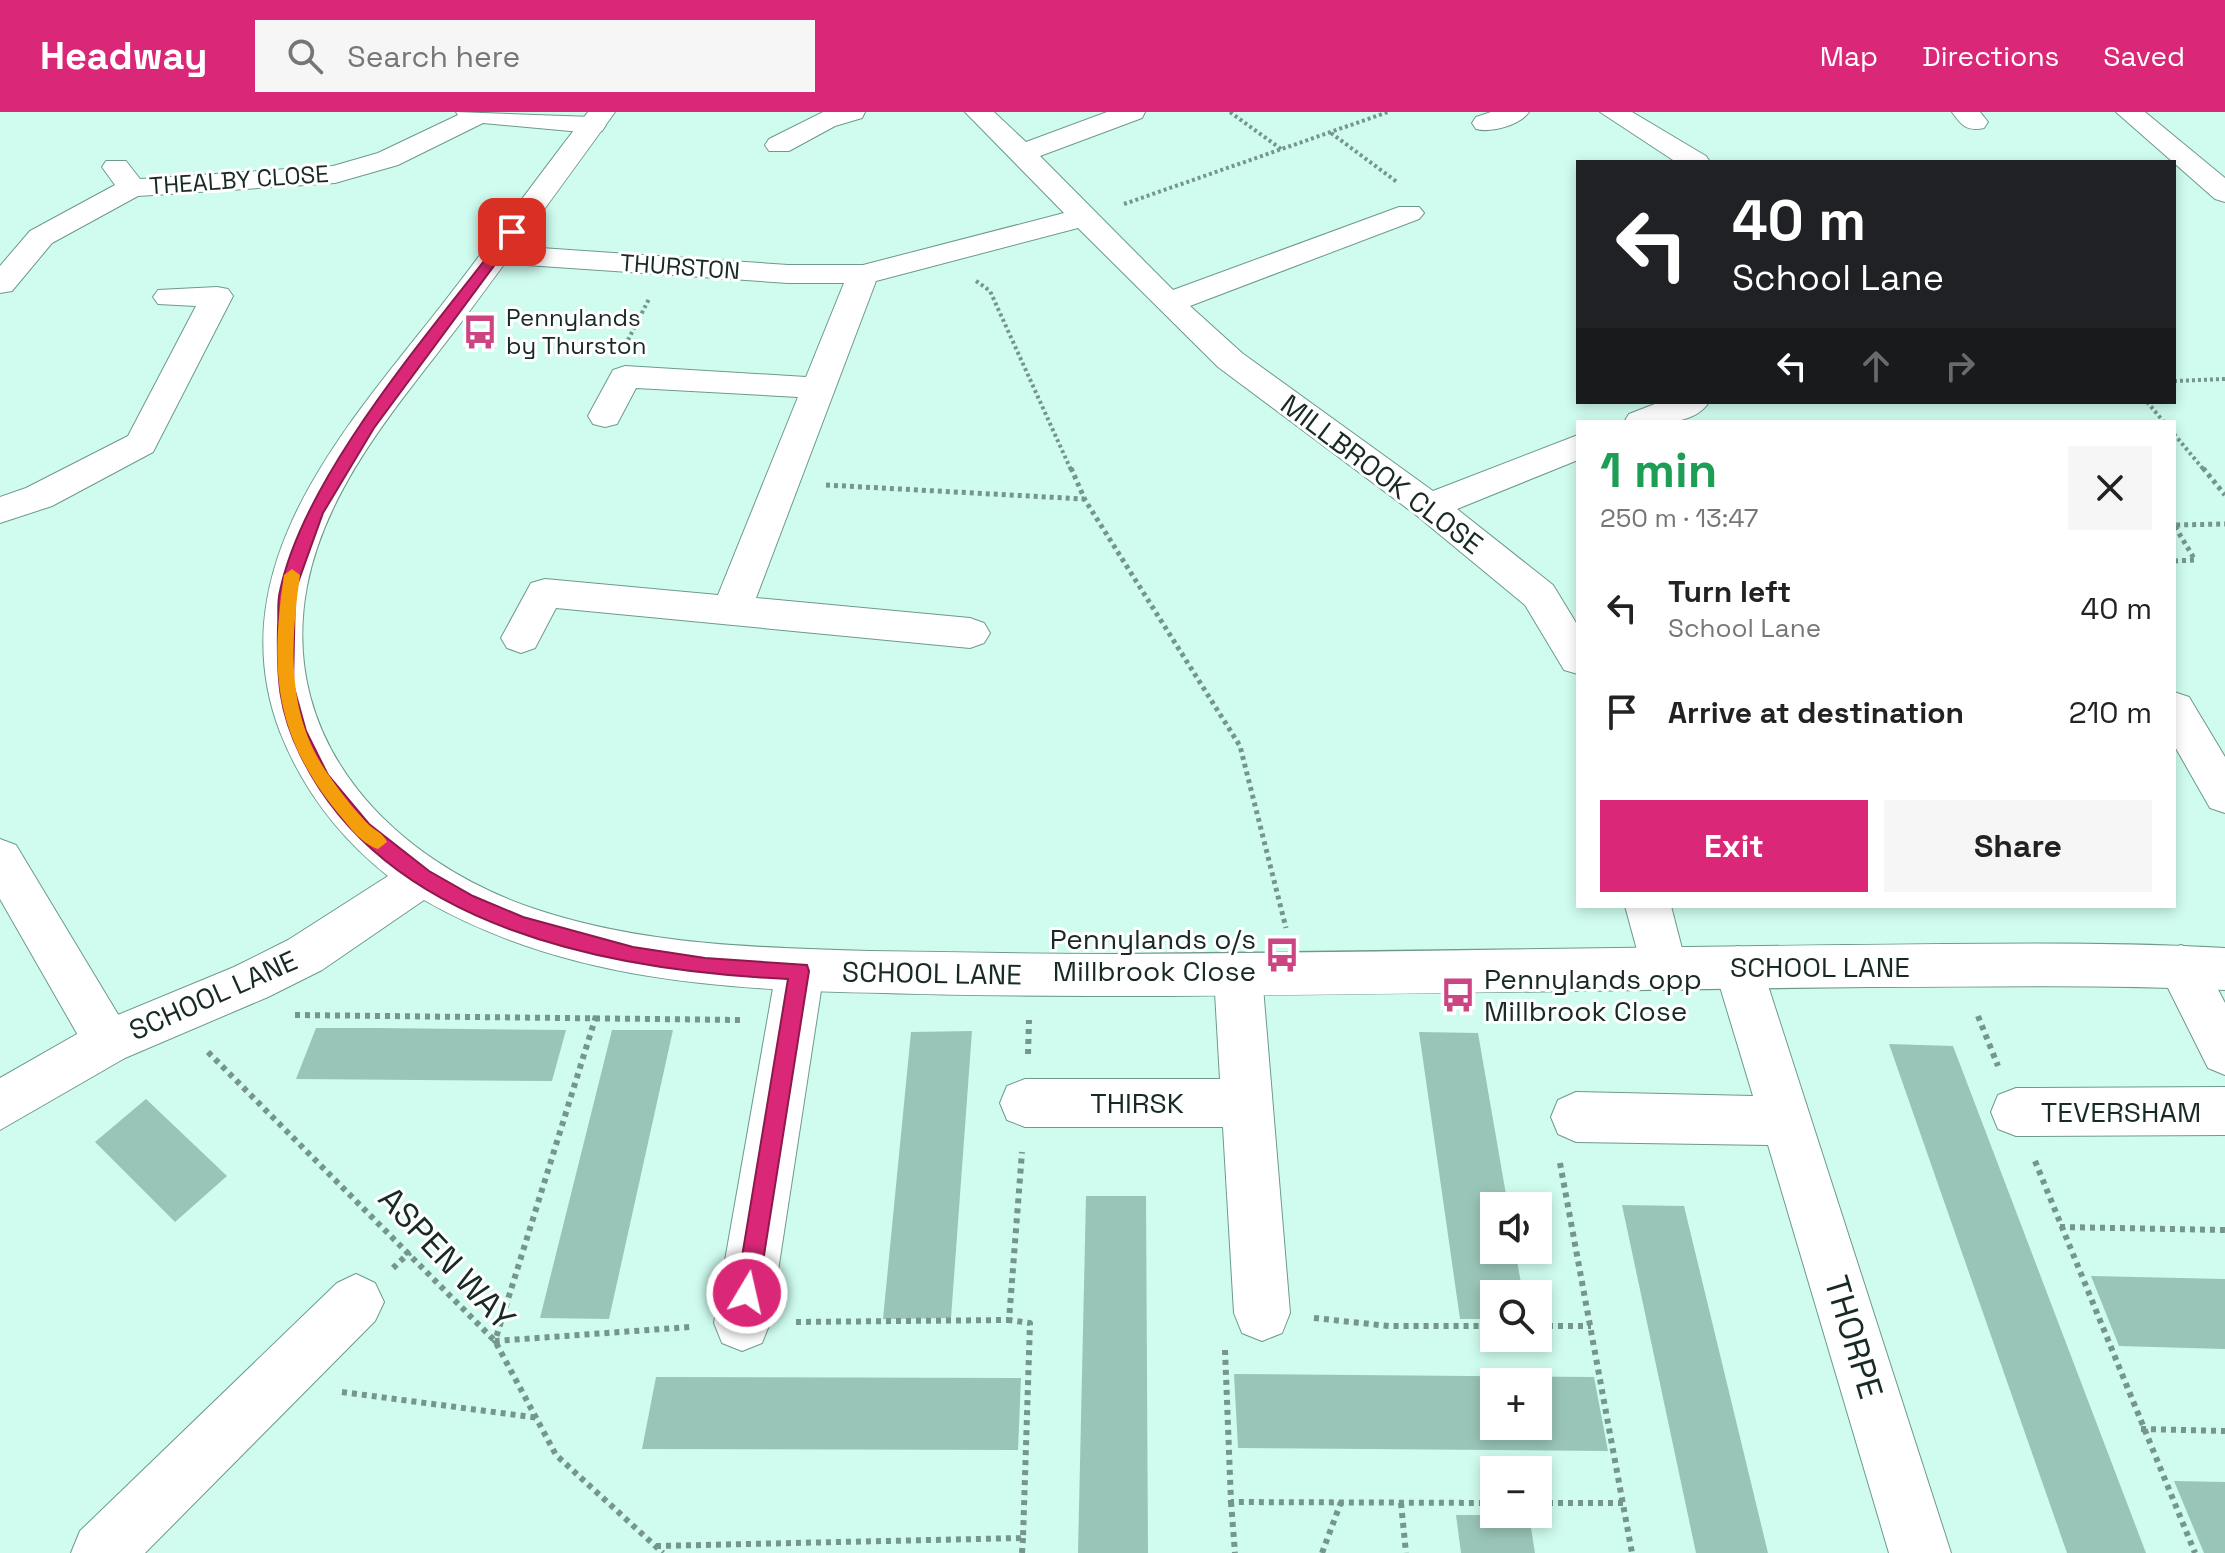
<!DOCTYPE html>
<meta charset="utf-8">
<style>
body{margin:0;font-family:"Space Grotesk",sans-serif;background:#f6f6f6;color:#222;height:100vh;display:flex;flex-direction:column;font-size:30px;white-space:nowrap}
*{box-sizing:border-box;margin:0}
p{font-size:26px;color:#767676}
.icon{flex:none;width:44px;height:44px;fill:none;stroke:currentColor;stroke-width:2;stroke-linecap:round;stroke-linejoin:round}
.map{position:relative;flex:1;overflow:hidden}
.details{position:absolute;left:1576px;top:308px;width:600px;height:488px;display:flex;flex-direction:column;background:#fff;border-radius:0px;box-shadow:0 4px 12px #0003}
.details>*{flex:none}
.hud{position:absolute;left:1576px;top:48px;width:600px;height:244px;border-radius:0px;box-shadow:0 4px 12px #0003;background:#202124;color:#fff;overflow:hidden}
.fabs{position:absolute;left:1480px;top:1080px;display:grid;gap:16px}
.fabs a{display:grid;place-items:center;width:72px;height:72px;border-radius:0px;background:#fff;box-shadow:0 4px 12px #0003;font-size:40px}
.pin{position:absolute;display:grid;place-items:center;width:68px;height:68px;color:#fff;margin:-34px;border-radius:16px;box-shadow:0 4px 12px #0006}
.me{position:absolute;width:88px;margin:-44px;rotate:9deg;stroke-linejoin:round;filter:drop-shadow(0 0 6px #0008)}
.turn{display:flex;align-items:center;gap:28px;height:168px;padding:0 24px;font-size:36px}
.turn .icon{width:104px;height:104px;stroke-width:2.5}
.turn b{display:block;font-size:56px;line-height:68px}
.lanes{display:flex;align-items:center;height:76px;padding:0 24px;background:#0003;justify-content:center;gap:40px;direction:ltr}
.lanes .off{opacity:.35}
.round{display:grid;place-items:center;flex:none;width:84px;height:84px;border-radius:0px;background:#f6f6f6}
.head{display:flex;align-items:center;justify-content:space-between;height:136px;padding:0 24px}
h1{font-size:48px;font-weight:600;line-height:60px;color:#1e9e55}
.button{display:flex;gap:16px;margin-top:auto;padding:16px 24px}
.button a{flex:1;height:92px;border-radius:0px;background:#db2777;color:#fff;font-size:32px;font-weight:600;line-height:92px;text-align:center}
.button a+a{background:#f6f6f6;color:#222}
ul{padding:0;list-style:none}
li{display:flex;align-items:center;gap:24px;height:104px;padding:0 24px}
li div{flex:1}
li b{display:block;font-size:30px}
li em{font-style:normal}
header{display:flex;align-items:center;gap:48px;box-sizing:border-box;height:112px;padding:0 40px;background:#db2777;color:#fff}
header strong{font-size:38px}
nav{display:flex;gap:44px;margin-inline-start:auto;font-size:28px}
.search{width:560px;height:72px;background:#f6f6f6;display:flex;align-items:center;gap:20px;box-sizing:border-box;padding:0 28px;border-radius:0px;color:#767676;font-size:30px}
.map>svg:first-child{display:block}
.building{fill:#99c5b8;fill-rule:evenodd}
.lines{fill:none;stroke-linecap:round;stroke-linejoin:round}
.street-casing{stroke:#6e998d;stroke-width:2}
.secondary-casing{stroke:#6e998d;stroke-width:2}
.path-far2{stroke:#76968d;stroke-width:4;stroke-dasharray:3 3;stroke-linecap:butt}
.path-far1{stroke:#76968d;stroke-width:5;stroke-dasharray:4 4;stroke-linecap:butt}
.path{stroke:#76968d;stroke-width:6;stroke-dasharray:5 5;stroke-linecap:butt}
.street{fill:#fff;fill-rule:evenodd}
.secondary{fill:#fff;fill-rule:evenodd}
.route{fill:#db2777;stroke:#8e194d;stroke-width:2}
.slow{fill:#f59e0b}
.labels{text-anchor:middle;stroke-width:6;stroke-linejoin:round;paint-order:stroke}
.far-street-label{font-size:24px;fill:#182a25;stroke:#fff}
.far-poi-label{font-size:24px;fill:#182a25;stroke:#fff;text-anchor:start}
.street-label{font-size:28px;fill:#182a25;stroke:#fff}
.poi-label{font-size:28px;fill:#182a25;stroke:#fff;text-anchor:end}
.near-street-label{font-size:34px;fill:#182a25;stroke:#fff}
</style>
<header>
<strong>Headway</strong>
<div class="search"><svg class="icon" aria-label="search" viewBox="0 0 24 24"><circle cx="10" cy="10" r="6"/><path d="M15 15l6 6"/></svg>Search here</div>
<nav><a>Map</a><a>Directions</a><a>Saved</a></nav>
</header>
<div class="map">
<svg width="2225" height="1441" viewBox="0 0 2225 1441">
<rect width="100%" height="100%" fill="#cffcef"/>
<!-- building -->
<g class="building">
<path d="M316,916h63l187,2 -14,51 -256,-2z"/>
<path d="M612,918h61l-64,289 -69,-1z"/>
<path d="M972,919l-21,287 -68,1 28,-287z"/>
<path d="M1419,920l59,1 30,173h-14v44h21l8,44h-29v25h-34z"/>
<path d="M1889,932l64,2 193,507h-79z"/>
<path d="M146,987l81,77 -52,46 -80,-80z"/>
<path d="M1086,1084h60l2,357h-70z"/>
<path d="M1622,1093l62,1 84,347h-72z"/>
<path d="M2091,1164l134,3v70l-106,-3z"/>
<path d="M1234,1262l360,3 14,74 -370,-3zM1494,1270h44v44h-44z"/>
<path d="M656,1265l365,1 -3,72 -376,-1z"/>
<path d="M2174,1369l51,1v71h-21z"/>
<path d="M1456,1403h73l6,38h-74z"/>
</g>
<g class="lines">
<!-- street casing -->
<g class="street-casing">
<g id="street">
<path d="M456,0l136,5 10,2 4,6 -4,6 -10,2 -109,-10 -85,42 -63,18 -197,13 -86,47 -40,48 -12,2v-27l30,-35 85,-46 -13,-18 4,-6h20l14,18 193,-13 45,-13 80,-38z"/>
<path d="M823,0h42l-3,6 -27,8 -46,25h-20l-4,-6 4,-6z"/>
<path d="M965,0h29l32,30 81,-30h38l-3,6 -102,38 133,134 226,-83h20l5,6 -5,6 -229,87 52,47 191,138 145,-56v25l-121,49 96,76 25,41v48l-14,-4 -39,-65 -109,-90 -198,-148 -140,-139 -202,53 -120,317 214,20 14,5 6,10 -6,10 -14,5 -414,-40 -21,40 -14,5 -14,-5 -6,-10 30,-55 14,-4 173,16 80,-198 -162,-9 -19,36 -12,3 -12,-3 -5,-8 25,-46 12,-4 181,11 38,-94h-56l-291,-20 -11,-3 -4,-6 4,-6 11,-3 291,20h75l201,-52z"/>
<path d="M1491,0h38c-9,13 -37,21 -53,17l-4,-6 4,-6z"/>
<path d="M1600,0h32l74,44 4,6h-34z"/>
<path d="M1952,0h28l8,10 -4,6c-17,4 -23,-3 -32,-16z"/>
<path d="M2116,0h29l80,66v24l-10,-3z"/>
<path d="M217,175l11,2 5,7 -80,156 -101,54 -52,17v-26l26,-9 102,-52 68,-130 -38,-2 -5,-7 5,-7z"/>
<path d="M1660,290h49c-16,26 -59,20 -85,20l5,-8z"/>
<path d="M2174,580l15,5 36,60v56l-15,-5 -36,-63z"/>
<path d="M0,727l16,6 109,181 7,16 -7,16 -17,7 -17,-7 -91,-159z"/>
<path d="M1625,794h46l16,62 -7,15 -17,6 -17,-6z"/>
<path d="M2181,833l17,6 27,52v72l-17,-7 -51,-102 7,-15z"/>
<path d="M1738,834l17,6 7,15 189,586h-62l-121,-408 -192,-3 -18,-8 -7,-17 7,-17 18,-8 177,4 -39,-129 7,-15z"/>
<path d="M800,838l17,6 7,15 -54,352 -8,20 -20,8 -20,-8 -8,-20 62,-352 7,-15z"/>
<path d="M1238,842l17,6 7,15 28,338 -8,20 -20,8 -20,-8 -8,-20 -11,-186h-198l-18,-7 -7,-17 7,-17 18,-7h195l-6,-104 7,-15z"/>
<path d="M2225,975v48l-209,1 -18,-7 -7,-17 7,-17 18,-7z"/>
<path d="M356,1162l19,9 9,19 -9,19 -230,232h-74l9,-22 257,-248z"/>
</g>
</g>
<!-- secondary casing -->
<g class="secondary-casing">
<path id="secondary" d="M588,0h27c-50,69 -101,139 -152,208 -61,81 -136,163 -156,266 -30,158 88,276 228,323 107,36 223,39 335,42 81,1 162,3 244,3 244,-1 488,-7 732,-9 126,-1 253,-4 379,3v42c-119,-6 -237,-3 -356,-3 -234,2 -468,8 -702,9 -95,0 -189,0 -283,-3 -159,-3 -319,-12 -460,-93l-102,70 -54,27 -143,61 -125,72v-52l91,-52 143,-59 54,-27 100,-64c-49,-39 -85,-86 -108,-144 -63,-166 66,-305 161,-426 50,-64 97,-130 147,-194z"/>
</g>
<!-- path-far2 -->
<g class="path-far2">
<path d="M1230,0l51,37"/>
<path d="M1331,21l66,49"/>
<path d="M1124,92l264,-92"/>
<path d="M976,169l14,10 81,179"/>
<path d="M628,228l21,-41"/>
<path d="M2174,269l51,-2"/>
<path d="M2147,290l17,20"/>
<path d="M2174,322l30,36"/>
</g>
<!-- path-far1 -->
<g class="path-far1">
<path d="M1071,356l14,32 155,246 46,182"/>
<path d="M2203,356l22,27"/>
<path d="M826,373l258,14"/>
<path d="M2174,449l21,-1 -21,-35 51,-1"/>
</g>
<!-- path -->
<g class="path">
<path d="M295,903l446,5"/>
<path d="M596,904l-101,325 195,-14"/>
<path d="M1978,904l20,50"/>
<path d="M208,940l287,289 61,114 107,98"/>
<path d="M1028,942l1,-34"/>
<path d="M2035,1049l160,392"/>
<path d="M1560,1051l72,390"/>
<path d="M2060,1115l165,3"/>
<path d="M393,1156l17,-16"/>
<path d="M1314,1206l75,8h105"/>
<path d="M796,1210l213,-2 13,-168"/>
<path d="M1538,1214h53"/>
<path d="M1225,1238l6,152 263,1"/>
<path d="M342,1280l197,26"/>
<path d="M2141,1317l84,2"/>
<path d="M1231,1390l4,51"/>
<path d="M1401,1391l5,50"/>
<path d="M1538,1391h85"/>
<path d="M656,1434l367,-8 7,-215 -21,-3"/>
<path d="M1022,1441l1,-15"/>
<path d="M1322,1441l19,-51"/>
</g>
<!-- street -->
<use href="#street" class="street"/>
<!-- secondary -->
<use href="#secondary" class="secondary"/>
</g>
<!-- route -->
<path class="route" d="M508,118l11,2 -145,196 -51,85 -28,78 -2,93 13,47 22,44 41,49 60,47 44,25 50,21 110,30 72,11 102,7 2,6 -51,322 -3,8 -8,3 -8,-3 -3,-8 52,-314c-174,-8 -402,-49 -487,-223 -23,-46 -24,-79 -23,-129 1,-12 -1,-25 2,-36 25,-119 155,-264 228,-361z"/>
<!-- slow -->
<path class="slow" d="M292,457l8,6c-10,70 -14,142 30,202 11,16 25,34 39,48 7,6 14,8 18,17l-9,7c-18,-6 -29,-23 -41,-37 -63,-78 -67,-141 -53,-237z"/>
<!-- icons -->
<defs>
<g id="bus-bare" transform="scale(2.76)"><path d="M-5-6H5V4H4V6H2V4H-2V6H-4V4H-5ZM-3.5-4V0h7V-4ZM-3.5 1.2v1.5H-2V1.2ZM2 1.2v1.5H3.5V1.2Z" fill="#cc4583" stroke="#fff" stroke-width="2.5" paint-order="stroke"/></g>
</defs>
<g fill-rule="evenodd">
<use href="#bus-bare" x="480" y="220"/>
<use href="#bus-bare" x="1282" y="843"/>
<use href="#bus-bare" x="1458" y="883"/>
</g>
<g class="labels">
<!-- far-street labels -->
<g class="far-street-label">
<text transform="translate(239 68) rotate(-4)" y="8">THEALBY CLOSE</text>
<text transform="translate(680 155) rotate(4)" y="8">THURSTON</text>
</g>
<!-- far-poi labels -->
<g class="far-poi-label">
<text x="506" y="214">Pennylands<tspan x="506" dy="28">by Thurston</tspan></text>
</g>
<!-- street labels -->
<g class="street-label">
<text transform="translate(1382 362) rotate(37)" y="10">MILLBROOK CLOSE</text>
<text x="1820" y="865">SCHOOL LANE</text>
<text transform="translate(932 861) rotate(1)" y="10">SCHOOL LANE</text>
<text transform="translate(213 883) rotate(-24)" y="10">SCHOOL LANE</text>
<text x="1137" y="1001">THIRSK</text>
<text x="2121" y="1010">TEVERSHAM</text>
</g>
<!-- poi labels -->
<g class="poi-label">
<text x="1256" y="837">Pennylands o/s<tspan x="1256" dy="32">Millbrook Close</tspan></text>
<text x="1484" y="877" text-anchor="start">Pennylands opp<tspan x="1484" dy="32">Millbrook Close</tspan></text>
</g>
<!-- near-street labels -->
<g class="near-street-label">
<text transform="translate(447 1146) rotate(47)" y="12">ASPEN WAY</text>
<text transform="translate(1854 1225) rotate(73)" y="12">THORPE</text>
</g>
</g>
</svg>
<div class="fabs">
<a><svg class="icon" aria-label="sound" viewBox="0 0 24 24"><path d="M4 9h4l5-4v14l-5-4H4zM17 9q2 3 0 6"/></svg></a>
<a><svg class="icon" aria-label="search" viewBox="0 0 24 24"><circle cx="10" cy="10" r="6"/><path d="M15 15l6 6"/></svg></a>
<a>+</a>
<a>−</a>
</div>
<div class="pin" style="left:512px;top:120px;background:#d93025"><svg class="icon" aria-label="arrive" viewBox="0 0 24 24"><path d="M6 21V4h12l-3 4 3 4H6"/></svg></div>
<svg class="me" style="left:747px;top:1181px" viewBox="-20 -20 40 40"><circle r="17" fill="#db2777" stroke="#fff" stroke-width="3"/><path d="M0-11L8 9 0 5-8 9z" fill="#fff"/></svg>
<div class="hud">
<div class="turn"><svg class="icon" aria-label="left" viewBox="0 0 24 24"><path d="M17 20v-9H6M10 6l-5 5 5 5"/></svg><div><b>40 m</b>School Lane</div></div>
<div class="lanes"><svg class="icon" aria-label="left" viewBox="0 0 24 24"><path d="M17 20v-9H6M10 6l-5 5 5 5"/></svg><svg class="icon off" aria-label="ahead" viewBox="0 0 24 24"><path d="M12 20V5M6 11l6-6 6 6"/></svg><svg class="icon off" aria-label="right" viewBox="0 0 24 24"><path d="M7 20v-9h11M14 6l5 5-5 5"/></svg></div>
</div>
<section class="details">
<div class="head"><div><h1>1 min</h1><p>250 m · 13:47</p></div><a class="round"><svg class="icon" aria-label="close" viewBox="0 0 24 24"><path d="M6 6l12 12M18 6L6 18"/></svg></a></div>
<ul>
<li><svg class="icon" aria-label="left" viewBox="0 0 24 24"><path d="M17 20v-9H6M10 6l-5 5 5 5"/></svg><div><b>Turn left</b><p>School Lane</p></div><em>40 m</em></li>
<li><svg class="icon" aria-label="arrive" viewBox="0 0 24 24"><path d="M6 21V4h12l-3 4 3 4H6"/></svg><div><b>Arrive at destination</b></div><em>210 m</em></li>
</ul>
<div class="button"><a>Exit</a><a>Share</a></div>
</section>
</div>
